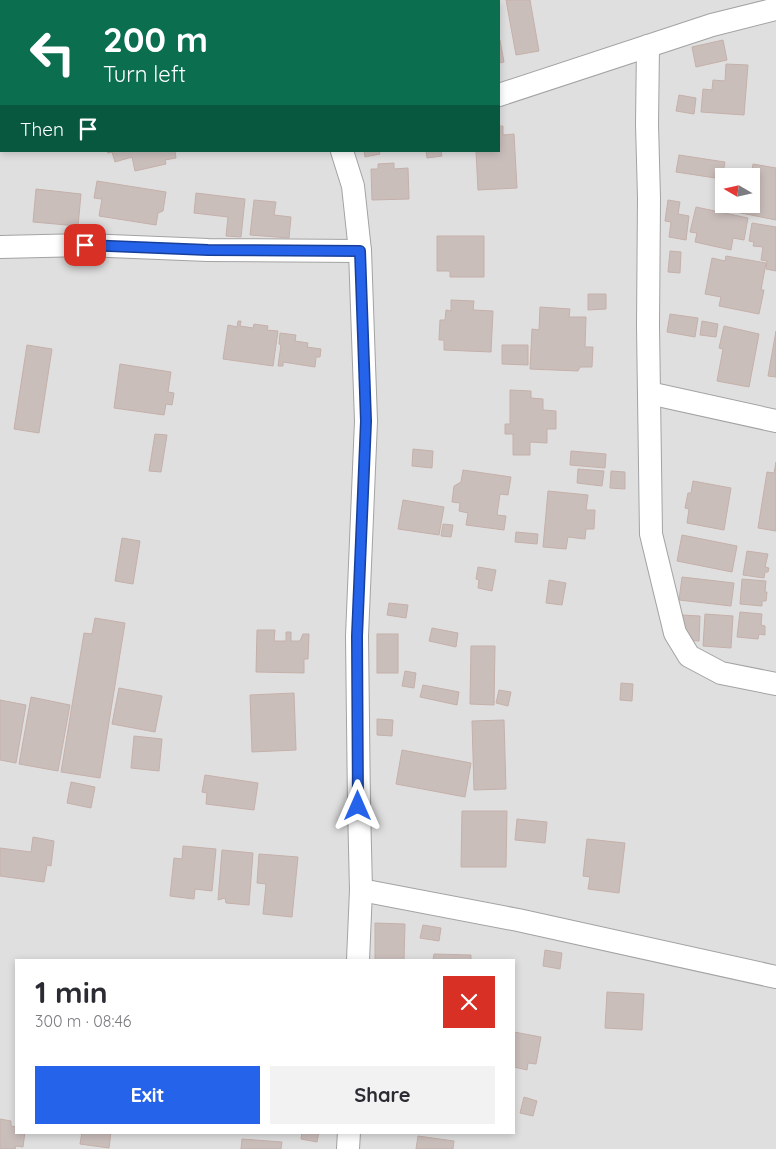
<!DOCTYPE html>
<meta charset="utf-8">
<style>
body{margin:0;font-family:Quicksand,sans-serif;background:#f2f2f3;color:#2b2b33;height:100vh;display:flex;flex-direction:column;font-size:19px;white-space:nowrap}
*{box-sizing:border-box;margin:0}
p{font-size:16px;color:#7c7c81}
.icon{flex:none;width:28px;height:28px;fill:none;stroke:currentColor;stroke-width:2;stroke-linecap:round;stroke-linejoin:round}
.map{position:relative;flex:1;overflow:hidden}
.side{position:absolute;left:15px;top:959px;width:500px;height:175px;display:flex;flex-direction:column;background:#fff;border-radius:0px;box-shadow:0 2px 8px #0003}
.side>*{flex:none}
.banner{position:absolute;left:0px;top:0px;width:500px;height:152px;box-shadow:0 2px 8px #0003;background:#0b6e4f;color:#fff;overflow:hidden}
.needle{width:32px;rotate:279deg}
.tools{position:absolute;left:715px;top:168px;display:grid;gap:10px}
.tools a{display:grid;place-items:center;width:45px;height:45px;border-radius:0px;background:#fff;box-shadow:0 2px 8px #0003;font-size:25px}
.pin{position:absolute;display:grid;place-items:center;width:42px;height:42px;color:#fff;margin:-21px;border-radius:10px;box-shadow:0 2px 8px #0006}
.me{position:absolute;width:55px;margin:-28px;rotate:0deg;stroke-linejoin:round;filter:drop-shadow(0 0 4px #0008)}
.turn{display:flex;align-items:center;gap:18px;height:105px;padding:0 20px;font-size:22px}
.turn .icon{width:65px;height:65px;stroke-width:2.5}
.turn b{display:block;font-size:35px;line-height:42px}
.then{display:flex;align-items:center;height:48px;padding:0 20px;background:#0003;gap:10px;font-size:19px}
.round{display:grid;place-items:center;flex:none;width:52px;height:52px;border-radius:0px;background:#f2f2f3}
.head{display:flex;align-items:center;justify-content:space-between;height:85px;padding:0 20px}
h1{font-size:30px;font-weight:700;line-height:38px}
.button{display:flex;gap:10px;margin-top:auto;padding:10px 20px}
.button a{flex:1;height:58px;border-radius:0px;background:#2563eb;color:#fff;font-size:20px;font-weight:700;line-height:58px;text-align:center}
.button a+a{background:#f2f2f3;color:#2b2b33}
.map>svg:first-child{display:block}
.residential{fill:#e0dfdf;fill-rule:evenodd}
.building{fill:#cabebb;stroke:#c5b0aa}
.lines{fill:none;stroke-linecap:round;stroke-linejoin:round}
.minor-casing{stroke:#a3a3a3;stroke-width:24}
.minor{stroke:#fff;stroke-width:22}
.route-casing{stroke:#184099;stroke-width:12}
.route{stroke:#2563eb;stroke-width:9}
</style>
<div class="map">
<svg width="776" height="1149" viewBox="0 0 776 1149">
<rect width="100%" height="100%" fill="#f2ede8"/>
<!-- residential -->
<path class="residential" d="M0,0h776v1149h-776zM1,1h498v150h-498zM724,176h27v28h-27zM16,960h498v172h-498z"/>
<!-- building -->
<g class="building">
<rect x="385" y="0" width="36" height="1"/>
<rect x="426" y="0" width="33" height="1"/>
<path d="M506,0h24l9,51 -23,4z"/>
<path d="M499,40h1l4,22 -5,1z"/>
<path d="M723,40l4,20 -31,7 -4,-20z"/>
<path d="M726,64l22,1 -4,50 -43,-3 2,-23 9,1 1,-10 12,1z"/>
<path d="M679,95l17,3 -2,16 -18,-3z"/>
<path d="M499,126h4v9l11,-1 3,54 -39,2 -2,-39h23z"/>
<path d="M107,151h68l1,7 -11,2 1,4 -31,7 -3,-14 -17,5 -3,-10 -4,1z"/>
<path d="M364,151h15l1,3 -15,3z"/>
<path d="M426,151h15l1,5 -15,2z"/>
<path d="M679,155l46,7 -3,17 -46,-7z"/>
<path d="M394,163v6l14,-1 1,31 -37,1 -1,-31h7v-5z"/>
<path d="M753,164l23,4v52l-50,-10v-4l-2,-2h27v-28z"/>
<path d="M97,181l69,11 -3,19 -5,2 -2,12 -57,-9 3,-17 -8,-1z"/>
<path d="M36,189l45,5 -3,32 -45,-4z"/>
<path d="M196,193l49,6 -4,38 -15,-1 2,-19 -34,-4z"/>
<path d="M254,200l22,2 -2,13 17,2 -2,21 -39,-3z"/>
<path d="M668,200l12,2 -2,12 11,2 -3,24 -17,-3 2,-15 -6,-1z"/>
<path d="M696,207l52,11 -4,22 -11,-2 -2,12 -36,-8 2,-9 -7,-1z"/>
<path d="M752,223l24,4v44l-10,-2 1,-8 -6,-1 2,-13 -10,-1 1,-4 -5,-1z"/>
<path d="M437,236h47v41h-34v-6h-13z"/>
<path d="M670,251l11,1 -1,21 -12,-1z"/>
<path d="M726,256l40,7 -5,27h3l-5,24 -40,-8 2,-9 -16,-3 7,-36 13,3z"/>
<path d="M588,294h18v15l-18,1z"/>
<path d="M451,300l23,1 -1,9 20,1 -2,41 -47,-2v-10h-5l1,-20h5l1,-10 5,1z"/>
<path d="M540,307l30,2 -1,8h17l-1,30h8l-1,20h-12l-2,4 -48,-2 2,-40 7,1z"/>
<path d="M670,314l28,4 -3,19 -28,-5z"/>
<path d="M238,321h3l-1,5 13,2 1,-4 14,2 -1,4 11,1 -5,35 -50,-7 5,-34 9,2z"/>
<path d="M702,321l16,3 -2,13 -16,-2z"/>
<path d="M724,326l35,8 -10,53 -32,-6 6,-32 -4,-1z"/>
<path d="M776,331v46l-8,-1z"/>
<path d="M280,333l16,2 -1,6 13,2 -1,4 14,2 -1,8h-4l-1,10 -32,-5v4h-5l3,-21 -2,-1z"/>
<path d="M27,345l25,4 -13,84 -25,-4z"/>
<path d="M502,345h26v20l-26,-1z"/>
<path d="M120,364l51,8 -3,20 6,1 -2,12 -6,-1 -2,11 -50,-7z"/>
<path d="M510,390l21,1v7l12,1v11l13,1v18h-9v14l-17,-1v13h-17v-21h-8v-10h5z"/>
<path d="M155,434l12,1 -6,37 -12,-1z"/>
<path d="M413,449l20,2 -1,17 -20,-2z"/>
<path d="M571,451l35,3 -1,14 -35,-3z"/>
<path d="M776,462v69l-18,-3 9,-56 7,1z"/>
<path d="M578,469l26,2 -2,15 -25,-3z"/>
<path d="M463,470l48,7 -3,18 -8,-1 -3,21 9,1 -2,14 -38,-5 2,-12 -9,-2 1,-8 -8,-1 2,-16 7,-4z"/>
<path d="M611,471l14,1v17l-15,-1z"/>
<path d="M693,481l38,7 -7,42 -37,-7 2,-14 -4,-1 3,-15h3z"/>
<path d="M548,491l40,4 -2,15h9l-1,19h-8l-1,10 -17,-2 -2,12 -23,-2z"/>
<path d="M403,500l41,7 -5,28 -41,-6z"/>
<path d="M443,524l10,1 -2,12 -10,-1z"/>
<path d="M516,532l22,2 -1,10 -22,-2z"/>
<path d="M682,535l55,11 -5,26 -55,-11z"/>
<path d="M122,538l18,3 -7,43 -18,-3z"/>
<path d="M747,551l21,3 -3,13 4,1 -1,4h-3l-1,6 -21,-3z"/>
<path d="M478,567l18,3 -4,21 -14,-3 1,-8 -3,-1z"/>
<path d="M682,577l52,6 -3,23 -52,-6z"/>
<path d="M742,579l24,2 -1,11h2l-1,9h-4v5l-22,-2z"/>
<path d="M549,580l17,3 -4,22 -16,-2z"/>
<path d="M389,603l19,2 -2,13 -19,-3z"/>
<path d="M740,612l22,2 -1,11 4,1v9l-6,-1 -1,5 -21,-2z"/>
<path d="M705,614l28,2 -2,32 -28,-2z"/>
<path d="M682,615l18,1 -1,25 -18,-1z"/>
<path d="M95,618l30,5 -25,155 -39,-6 23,-139 8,1z"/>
<path d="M432,628l26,5 -2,14 -27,-6z"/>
<path d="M257,630h18l-1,11h12v-9h5v9h9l3,-7h6l-1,25h-4v14l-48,-1z"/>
<rect x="377" y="634" width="21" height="39"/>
<path d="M471,646h24l-1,59 -24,-1z"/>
<path d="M405,671l11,2 -2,15 -12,-2z"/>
<path d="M621,683l12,1 -1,17 -12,-1z"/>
<path d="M423,685l36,7 -2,13 -37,-8z"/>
<path d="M119,688l43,8 -7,36 -43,-8z"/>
<path d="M499,690l12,2 -3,14 -12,-3z"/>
<path d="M294,693l2,57 -44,2 -2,-57z"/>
<path d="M31,697l39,8 -12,66 -39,-7z"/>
<path d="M0,700l26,5 -10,58 -16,-3z"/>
<path d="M377,719l16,1 -1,16 -15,-1z"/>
<path d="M504,720l2,69 -32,1 -2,-69z"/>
<path d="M134,736l28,3 -3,32 -28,-3z"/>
<path d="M402,750l69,13 -6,34 -69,-13z"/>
<path d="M205,775l53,8 -4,27 -48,-6 1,-11 -5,-1z"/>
<path d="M71,782l24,5 -4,21 -24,-5z"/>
<path d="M462,811h45l-1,56h-45z"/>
<path d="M517,819l30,3 -2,21 -30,-3z"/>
<path d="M33,837l21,4 -3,25 -4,-1 -3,17 -44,-6v-28l31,4z"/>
<path d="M587,839l38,4 -6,50 -31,-4 2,-12 -7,-1z"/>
<path d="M183,846l33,3 -4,42 -17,-2 -1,10 -24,-3 4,-38 8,1z"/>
<path d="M222,850l31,3 -4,52 -23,-2 -1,-5 -7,2z"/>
<path d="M259,854l39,3 -6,60 -29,-3 3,-30 -9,-1z"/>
<path d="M375,923l30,1 -1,36h-29z"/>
<path d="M423,925l18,3 -2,13 -19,-3z"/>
<path d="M545,950l17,3 -2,16 -17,-3z"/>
<path d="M434,954l37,1v5h-38z"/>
<path d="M607,992l37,2 -2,36 -37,-2z"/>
<path d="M514,1032l27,5 -5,27 -8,-1 -1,7 -13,-3z"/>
<path d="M524,1097l13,4 -4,15 -13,-3z"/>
<path d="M0,1119l11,2v5l5,1v5h9l-2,15 -7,-1 -1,3h-15z"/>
<path d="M82,1132h29l-2,16 -29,-4z"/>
<path d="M302,1132h17l-2,10 -16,-3z"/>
<path d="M418,1136l36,5 -1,8h-37z"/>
<path d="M242,1139l40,3 -1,7h-40z"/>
</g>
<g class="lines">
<!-- minor casing -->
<g class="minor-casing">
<g id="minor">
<path d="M271,0l1,1"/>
<path d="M648,46l-1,78 2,74 -1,128 3,208 24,99 14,23 32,17 55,11"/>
<path d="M499,95l213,-70 64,-16"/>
<path d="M342,151l11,35 7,65 6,170 -9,215 2,170 2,84 -3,70"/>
<path d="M0,247l85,-2 123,5 152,1"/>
<path d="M649,393l127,28"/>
<path d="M361,890l157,30 258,57"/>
<path d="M348,1149l1,-17"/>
</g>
</g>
<!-- minor -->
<use href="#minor" class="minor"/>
</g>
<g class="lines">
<!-- route casing -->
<g class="route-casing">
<path id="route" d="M85,245l123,5 152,1 6,170 -9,215 1,170"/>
</g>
<!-- route -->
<use href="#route" class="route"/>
</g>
</svg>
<div class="tools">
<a><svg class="needle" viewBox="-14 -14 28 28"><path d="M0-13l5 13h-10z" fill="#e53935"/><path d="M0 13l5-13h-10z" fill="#7c7c81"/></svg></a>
</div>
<div class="pin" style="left:85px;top:245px;background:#d93025"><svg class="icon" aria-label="arrive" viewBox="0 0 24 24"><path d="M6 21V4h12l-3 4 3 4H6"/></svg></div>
<svg class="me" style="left:358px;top:806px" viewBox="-20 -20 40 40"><path d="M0-17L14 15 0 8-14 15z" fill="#2563eb" stroke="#fff" stroke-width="4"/></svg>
<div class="banner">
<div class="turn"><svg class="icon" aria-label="left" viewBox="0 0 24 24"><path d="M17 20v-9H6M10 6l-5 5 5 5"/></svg><div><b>200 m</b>Turn left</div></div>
<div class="then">Then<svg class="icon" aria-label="arrive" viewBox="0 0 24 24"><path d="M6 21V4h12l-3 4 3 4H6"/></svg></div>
</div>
<section class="side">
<div class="head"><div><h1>1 min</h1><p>300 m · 08:46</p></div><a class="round" style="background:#d93025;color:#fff"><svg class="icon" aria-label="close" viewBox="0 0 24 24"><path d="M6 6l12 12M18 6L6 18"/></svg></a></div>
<div class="button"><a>Exit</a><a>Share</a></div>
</section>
</div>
